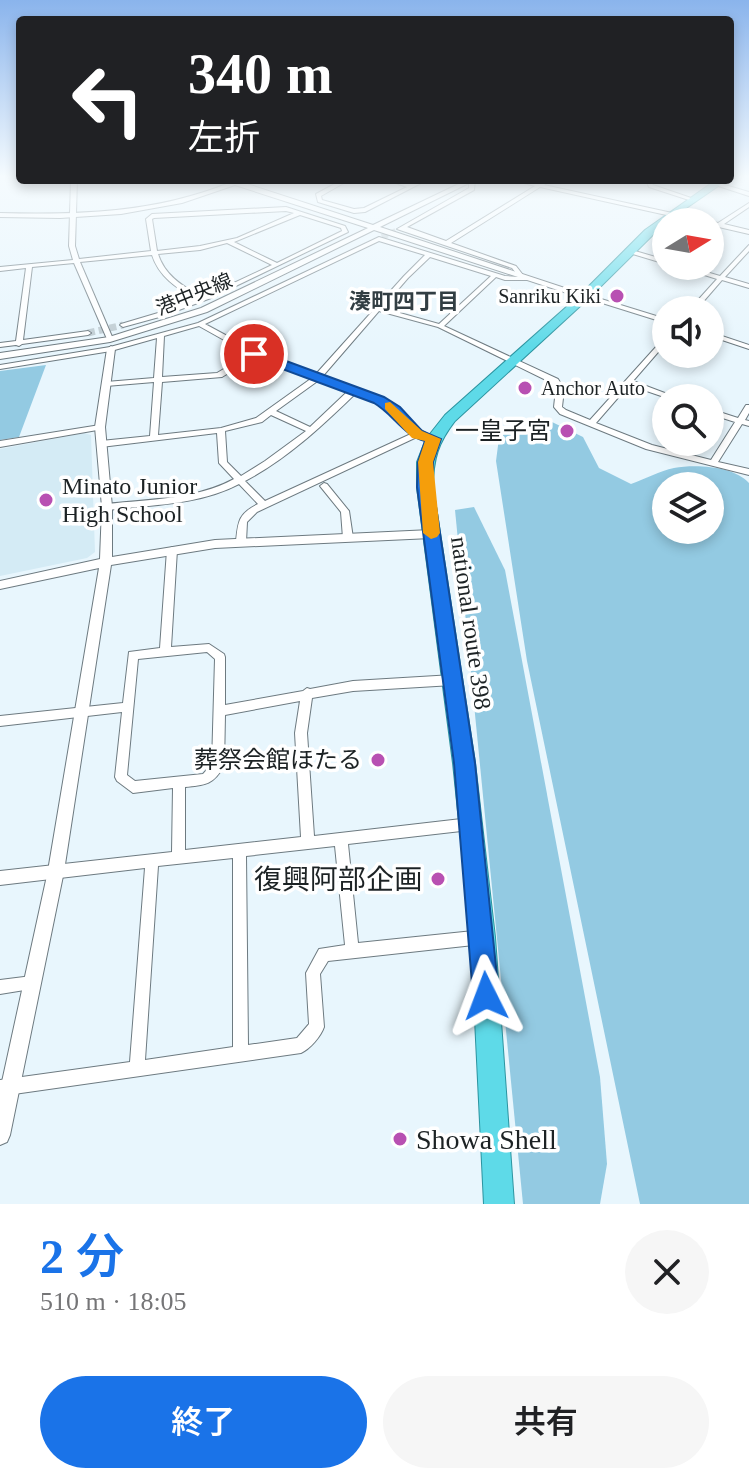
<!DOCTYPE html>
<html lang="ja">
<meta charset="utf-8">
<style>
body{margin:0;font-family:"Times New Roman","Noto Sans JP",serif;background:#f6f6f6;color:#202124;height:100vh;display:flex;flex-direction:column;font-size:30px;white-space:nowrap}
*{box-sizing:border-box;margin:0}
p{font-size:26px;color:#757577}
.icon{flex:none;width:44px;height:44px;fill:none;stroke:currentColor;stroke-width:2;stroke-linecap:round;stroke-linejoin:round}
.map{position:relative;height:1204px;overflow:hidden}
.details{display:flex;flex-direction:column;background:#fff;flex:1}
.details>*{flex:none}
.top-card{position:absolute;left:16px;top:16px;width:718px;height:168px;border-radius:8px;box-shadow:0 4px 12px #0003;background:#202124;color:#fff;overflow:hidden}
.needle{width:52px;rotate:79deg}
.buttons{position:absolute;left:652px;top:208px;display:grid;gap:16px}
.buttons a{display:grid;place-items:center;width:72px;height:72px;border-radius:50%;background:#fff;box-shadow:0 4px 12px #0003;font-size:40px}
.pin{position:absolute;display:grid;place-items:center;width:68px;height:68px;color:#fff;margin:-34px;border:4px solid #fff;border-radius:50%;box-shadow:0 2px 8px #0007}
.me{position:absolute;width:88px;margin:-44px;rotate:357deg;stroke-linejoin:round;filter:drop-shadow(0 0 6px #0008)}
.turn{display:flex;align-items:center;gap:28px;height:168px;padding:0 40px;font-size:36px}
.turn .icon{width:104px;height:104px;stroke-width:2.5}
.turn b{display:block;font-size:56px;line-height:68px}
.round{display:grid;place-items:center;flex:none;width:84px;height:84px;border-radius:42px;background:#f6f6f6}
.overview{display:flex;align-items:center;justify-content:space-between;height:136px;padding:0 40px}
h1{font-size:48px;font-weight:600;line-height:60px;color:#1a73e8}
.button{display:flex;gap:16px;margin-top:auto;padding:16px 40px}
.button a{flex:1;height:92px;border-radius:48px;background:#1a73e8;color:#fff;font-size:32px;font-weight:600;line-height:92px;text-align:center}
.button a+a{background:#f6f6f6;color:#202124}
.map>svg:first-child{display:block}
.built{fill:#d4ebf5}
.green{fill:#93cae2;fill-rule:evenodd}
.lines{fill:none;stroke-linecap:round;stroke-linejoin:round}
.minor-tunnel-far1{stroke:#bfccd2;stroke-width:6;stroke-dasharray:6 3;stroke-linecap:butt}
.minor-tunnel{stroke:#bfccd2;stroke-width:7;stroke-dasharray:7 4;stroke-linecap:butt}
.minor-casing{stroke:#6d7a80;stroke-width:2}
.tertiary-casing{stroke:#6d7a80;stroke-width:2}
.trunk-casing{stroke:#2c94a0;stroke-width:2}
.minor{fill:#fff;fill-rule:evenodd}
.tertiary{fill:#fff;fill-rule:evenodd}
.trunk{fill:#5edae8;fill-rule:evenodd}
.route{fill:#1a73e8;stroke:#114b97;stroke-width:2}
.slow{fill:#f59e0b}
.poi-dot{fill:#b850b2;stroke:#fff;stroke-width:3}
.labels{text-anchor:middle;stroke-width:7;stroke-linejoin:round;paint-order:stroke}
.far-street-label{font-size:20px;fill:#1c2224;stroke:#fff}
.far-poi-label{font-size:20px;fill:#1c2224;stroke:#fff;text-anchor:end}
.far-neighbourhood-label{font-size:22px;font-weight:bold;fill:#323e43;stroke:#fff}
.poi-label{font-size:24px;fill:#1c2224;stroke:#fff;text-anchor:end}
.street-label{font-size:24px;fill:#1c2224;stroke:#fff}
.near-poi-label{font-size:28px;fill:#1c2224;stroke:#fff;text-anchor:end}
</style>
<div class="map">
<svg width="749" height="1204" viewBox="0 0 749 1204">
<rect width="100%" height="100%" fill="#e8f6fd"/>
<!-- built -->
<path class="built" d="M84,433l7,2 4,117 -8,6 -87,18v-127z"/>
<!-- green -->
<g class="green">
<path d="M46,365l-27,72 -19,3v-69z"/>
<path d="M552,422l31,15 16,31 32,16c14,-5 29,-13 43,-16 22,-4 60,-2 75,15v721h-109l-113,-543 -31,-200 3,-23 8,-7zM666,486h44v44h-44z"/>
<path d="M474,507l31,63 95,507 7,87 -7,40h-77l-68,-694z"/>
</g>
<g class="lines">
<!-- minor-tunnel-far1 -->
<path class="minor-tunnel-far1" d="M382,237l16,-7"/>
<!-- minor-tunnel -->
<path class="minor-tunnel" d="M88,333l35,-8"/>
<!-- minor casing -->
<g class="minor-casing">
<g id="minor">
<path d="M71,180h6l-2,66 4,13 72,-8 -5,-32 6,-5 134,-7 59,19 3,6 -137,66 -48,18 -40,11 -3,-2 1,-1 37,-11 38,-13c-19,-12 -37,-23 -44,-45l-72,7 33,77 -3,2 -3,-2 -33,-76 -42,4 -9,73 65,-9 3,2 -3,2 -66,9 -3,2 -3,-1 -16,2v-4l16,-2 10,-73 -26,3v-4l73,-7 -4,-14zM286,211l8,2 -57,25 -37,8 -43,5 -5,-32 2,-1zM300,215l41,13 1,3 -65,32 -43,-21zM227,243l45,22 -70,33c-19,-12 -37,-22 -44,-44l42,-4z"/>
<path d="M342,180h7l-28,16 1,4 32,9 10,-1 43,-21 -20,-7h9l15,4 9,-4h7l-62,32 -11,1 -36,-11 -2,-8z"/>
<path d="M469,180h6l-1,10 -67,37 39,14 89,-55 -22,-6h10l16,3 5,-3h7l-7,5 174,38 31,-20v4l-25,17 25,6v4l-39,-9v-3h-12l-158,-35 -89,56 65,23 7,9 -2,2 12,1v2h-28l-9,-3 -52,49 114,53 6,10 -2,18 4,3 24,10 74,-82 2,-1v6l-33,38 45,17h-11l-38,-13 -33,38 56,22 59,15 24,-38 -25,-8v-5l28,9 8,-13h3v8l-4,7 4,1v5l-7,-2 -24,38 31,7v6l-103,-26 -86,-35 -6,-7 2,-18 -4,-6 -114,-56 -59,-16 -57,66 60,21 39,32 16,9 -4,3 -14,-6 -162,76 -10,10 -1,20 -5,3 -5,-3c2,-20 2,-28 22,-38l-19,-20c-40,21 -88,21 -132,26l-4,-3 4,-3c43,-5 88,-4 127,-25l-15,-16 -2,-30 -116,14 -4,-3 4,-3 49,-5 4,-54 -48,4 -4,-2 4,-2 48,-4 3,-40 -46,13 -111,18v-4l110,-18 88,-24 181,-86 126,39 14,1 -7,-9 -115,-39 72,-41zM379,241l46,14 -21,21 -88,98 -59,-22 -52,-28zM430,257l61,19 -52,48 -57,-16 26,-30zM199,326l50,28 -32,19 -55,4 2,-41zM255,357l57,21 -56,40 -35,10 -63,7 4,-53 60,-5zM319,380l29,11 -38,36 -34,-16zM355,394l21,8 8,5 29,26 -148,68 -20,-20c42,-22 77,-55 110,-87zM271,415l35,16 -41,30 -24,15 -14,-14 -2,-31 37,-9z"/>
<path d="M646,180h8l-3,2 2,3 41,14 -5,1 -40,-13z"/>
<path d="M700,180h8l41,12v4z"/>
<path d="M749,245v6l-24,26 24,7v4l-27,-8 -26,30h-7l28,-31 -41,-13h10l34,10z"/>
<path d="M628,249l38,11v4l-40,-12 -1,-1z"/>
<path d="M585,294l81,25v4l-83,-26v-2z"/>
<path d="M710,332l39,13v4l-39,-13z"/>
<path d="M100,425l4,2 -1,2 -103,18v-6z"/>
<path d="M324,483l3,1 22,27 4,27 -2,2h-6l-2,-2 -2,-26 -21,-26z"/>
<path d="M172,547l5,3 -6,97 38,-3 15,10 1,3v48l78,-14 4,-3 3,1 43,-8 100,-6 4,2 1,3 -1,3 -4,2 -100,6 -41,7 -5,35 7,103 156,-18 4,2 2,4 -2,4 -4,2 -122,14 10,99 125,-13 5,2 2,5 -2,5 -5,2 -155,17 -8,13 4,53c-3,9 -14,22 -23,26l-301,43v-16l130,-18 15,-194 -145,17v-14l172,-19 1,-64 -40,5 -16,-12 -2,-4 7,-65 -122,14v-10l123,-13 6,-51 31,-4 7,-98zM207,652l8,7 -3,105 -9,10 -68,7 -8,-6 11,-116zM300,701l-5,32 6,104 -116,13v-63c20,-2 28,-2 39,-21l1,-51zM335,846l10,99 -26,4 -13,24 3,51 -12,14 -49,7 -2,-189zM233,858v189l-88,13 13,-194z"/>
<path d="M32,976l5,2 2,5 -2,5 -37,6v-14z"/>
</g>
</g>
<!-- tertiary casing -->
<g class="tertiary-casing">
<g id="tertiary">
<path d="M223,180l15,1 135,44 94,-45h8l-95,47 209,69 -7,2 -208,-68 -167,82 -97,30 -110,17v-6l109,-16 92,-29 167,-80 -133,-43 -53,18 -61,11 -61,4 -60,-1v-4c78,2 155,0 229,-30z"/>
<path d="M111,346l4,3 -10,78 7,80v50l103,-17 216,-10 6,4 -6,4 -216,10 -104,17 -47,306 -54,264 -3,7 -7,3v-54l48,-220 51,-303 -99,21v-8l100,-22 2,-52 -7,-80 12,-78z"/>
</g>
</g>
<!-- trunk casing -->
<g class="trunk-casing">
<path id="trunk" d="M716,180h11l-61,42 -77,76 -134,123c-17,22 -22,38 -22,66l42,276 20,174 19,267h-30l-13,-267 -18,-174 -36,-276v-25l9,-23 19,-24 136,-121 64,-64z"/>
</g>
<!-- minor -->
<use href="#minor" class="minor"/>
<!-- tertiary -->
<use href="#tertiary" class="tertiary"/>
<!-- trunk -->
<use href="#trunk" class="trunk"/>
</g>
<!-- sky -->
<linearGradient id="sky" x2="0" y2="1"><stop stop-color="#8ab4ec"/><stop offset="0.51" stop-color="#f5fbfe"/><stop offset="1" stop-color="#f5fbfe" stop-opacity="0"/></linearGradient>
<rect width="749" height="346" fill="url(#sky)"/>
<!-- route -->
<path class="route" d="M250,351h9l125,46 16,10 22,24 19,8 -8,23v25l42,276 24,233 -3,9 -10,4 -9,-4 -4,-9 -19,-233 -37,-276 1,-25 7,-21c-21,-5 -32,-27 -51,-38l-124,-46z"/>
<!-- slow -->
<path class="slow" d="M390,402l32,29 19,8 -8,23 7,71 -3,4 -6,2 -8,-6 -5,-71 7,-21 -13,-3 -27,-29v-6z"/>
<!-- markers -->
<g class="poi-dot">
<circle cx="617" cy="296" r="8"/>
<circle cx="525" cy="388" r="8"/>
<circle cx="567" cy="431" r="8"/>
<circle cx="46" cy="500" r="8"/>
<circle cx="378" cy="760" r="8"/>
<circle cx="438" cy="879" r="8"/>
<circle cx="400" cy="1139" r="8"/>
</g>
<g class="labels">
<!-- far-street labels -->
<g class="far-street-label">
<text transform="translate(194 294) rotate(-22)" y="7">港中央線</text>
</g>
<!-- far-poi labels -->
<g class="far-poi-label">
<text x="601" y="303">Sanriku Kiki</text>
<text x="541" y="395" text-anchor="start">Anchor Auto</text>
</g>
<!-- far-neighbourhood labels -->
<g class="far-neighbourhood-label">
<text x="404" y="309">湊町四丁目</text>
</g>
<!-- poi labels -->
<g class="poi-label">
<text x="551" y="439">一皇子宮</text>
<text x="62" y="494" text-anchor="start">Minato Junior<tspan x="62" dy="28">High School</tspan></text>
<text x="362" y="768">葬祭会館ほたる</text>
</g>
<!-- street labels -->
<g class="street-label">
<text transform="translate(471 623) rotate(82)" y="8">national route 398</text>
</g>
<!-- near-poi labels -->
<g class="near-poi-label">
<text x="422" y="889">復興阿部企画</text>
<text x="416" y="1149" text-anchor="start">Showa Shell</text>
</g>
</g>
</svg>
<div class="buttons">
<a><svg class="needle" viewBox="-14 -14 28 28"><path d="M0-13l5 13h-10z" fill="#e53935"/><path d="M0 13l5-13h-10z" fill="#757577"/></svg></a>
<a><svg class="icon" aria-label="sound" viewBox="0 0 24 24"><path d="M4 9h4l5-4v14l-5-4H4zM17 9q2 3 0 6"/></svg></a>
<a><svg class="icon" aria-label="search" viewBox="0 0 24 24"><circle cx="10" cy="10" r="6"/><path d="M15 15l6 6"/></svg></a>
<a><svg class="icon" aria-label="layers" viewBox="0 0 24 24"><path d="M12 4l9 5-9 5-9-5zM3 14l9 5 9-5"/></svg></a>
</div>
<div class="pin" style="left:254px;top:354px;background:#d93025"><svg class="icon" aria-label="arrive" viewBox="0 0 24 24"><path d="M6 21V4h12l-3 4 3 4H6"/></svg></div>
<svg class="me" style="left:486px;top:996px" viewBox="-20 -20 40 40"><path d="M0-17L14 15 0 8-14 15z" fill="#1a73e8" stroke="#fff" stroke-width="4"/></svg>
<div class="top-card">
<div class="turn"><svg class="icon" aria-label="left" viewBox="0 0 24 24"><path d="M17 20v-9H6M10 6l-5 5 5 5"/></svg><div><b>340 m</b>左折</div></div>
</div>
</div>
<section class="details">
<div class="overview"><div><h1>2 分</h1><p>510 m · 18:05</p></div><a class="round"><svg class="icon" aria-label="close" viewBox="0 0 24 24"><path d="M6 6l12 12M18 6L6 18"/></svg></a></div>
<div class="button"><a>終了</a><a>共有</a></div>
</section>
